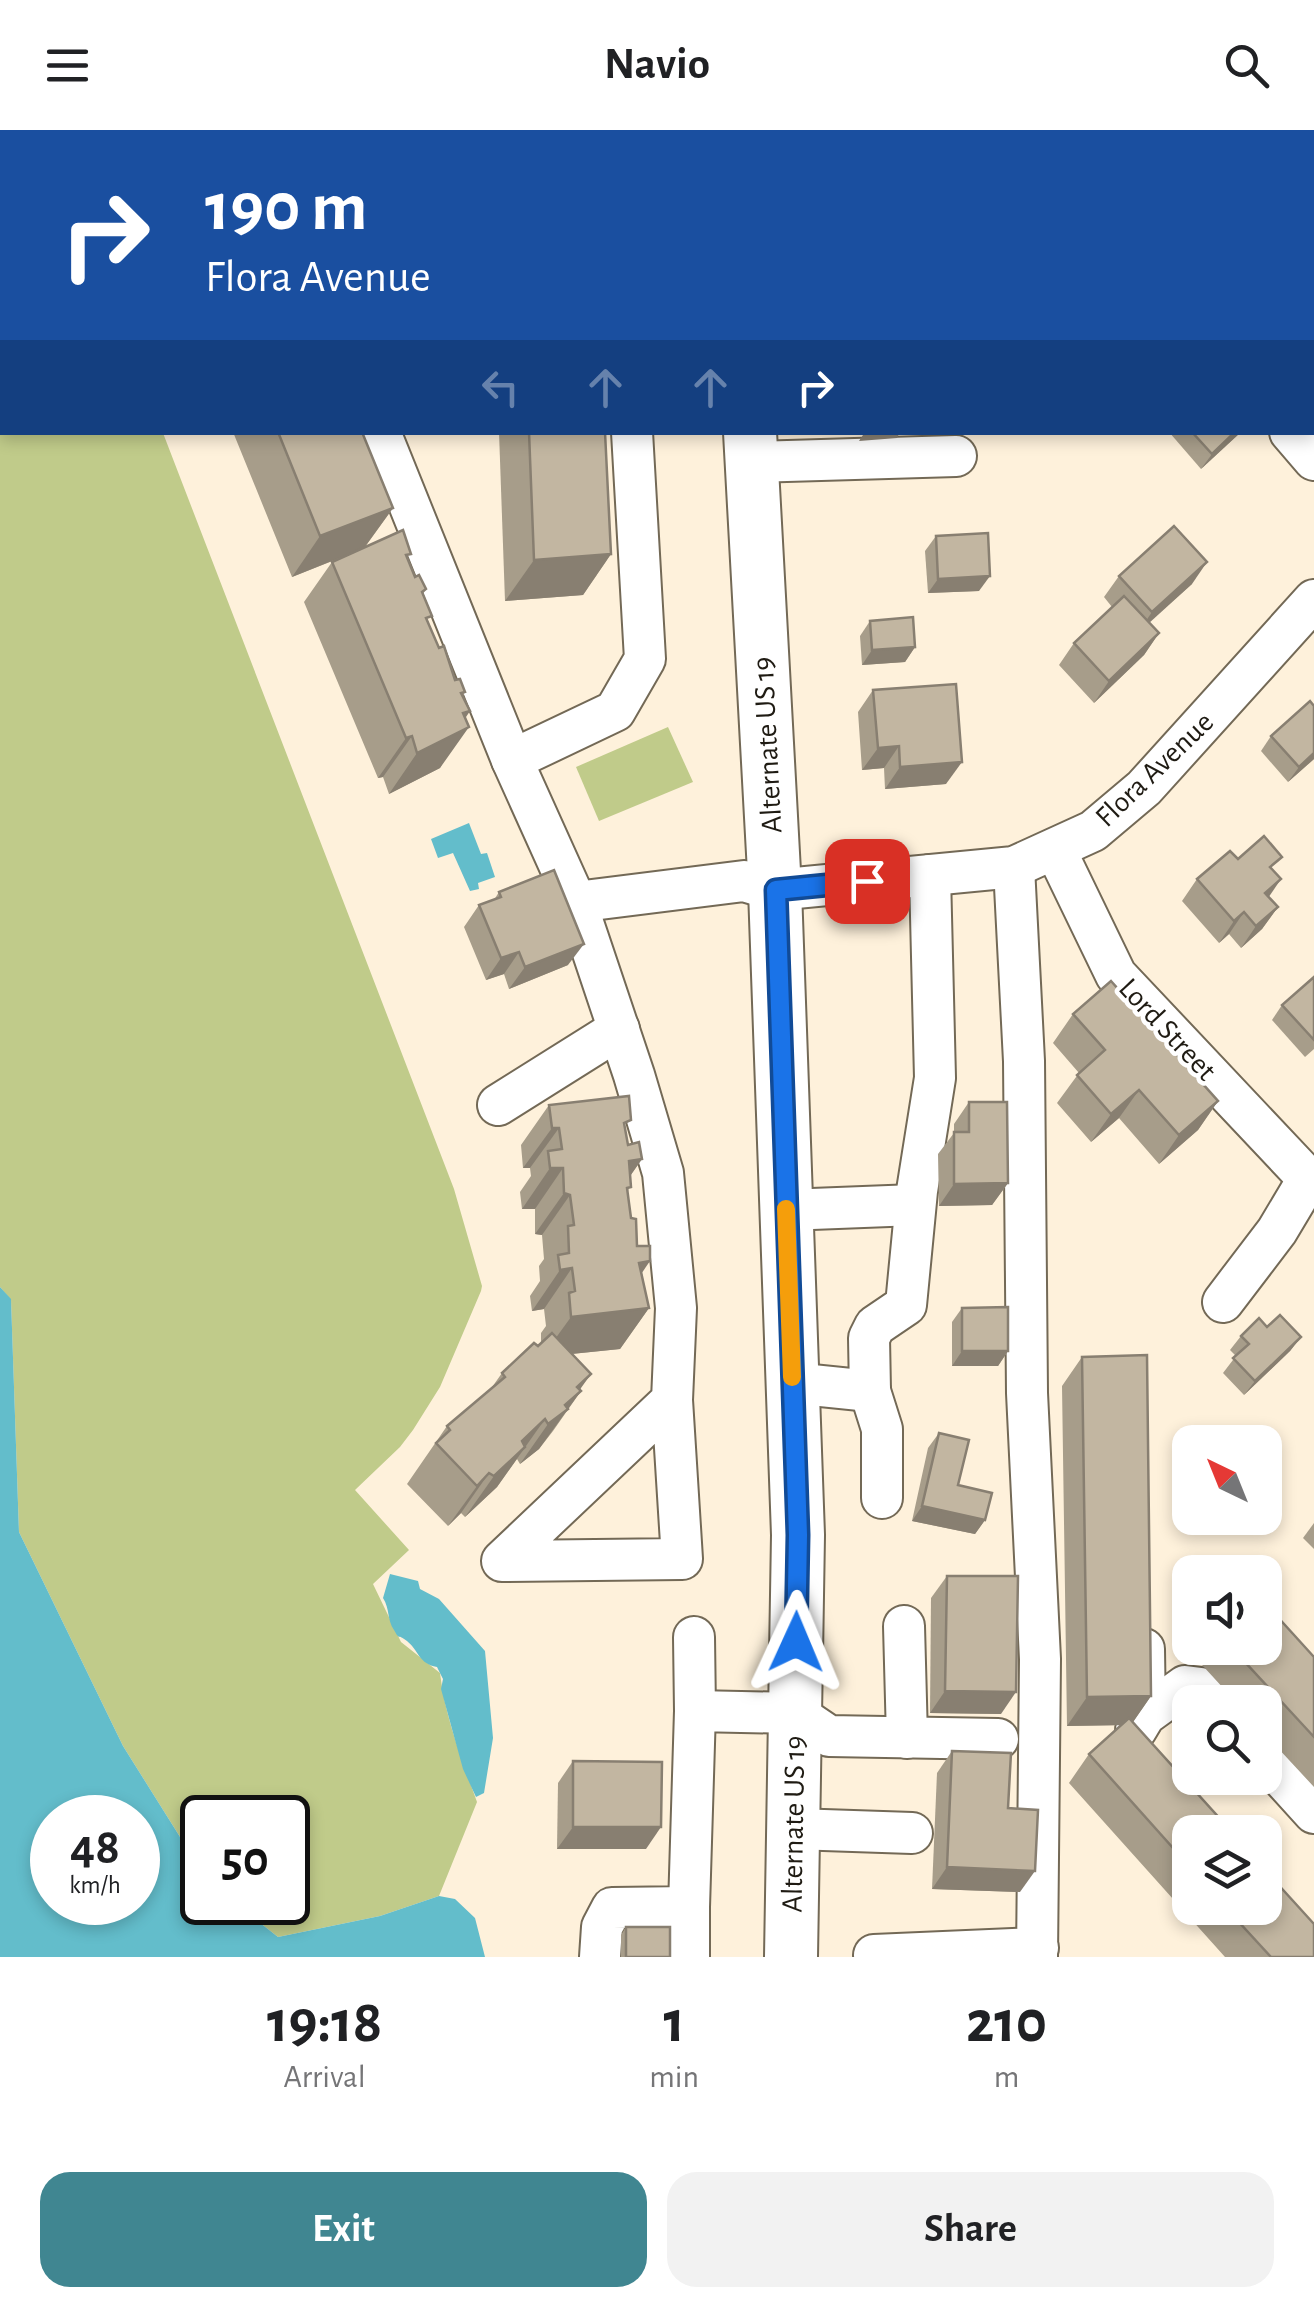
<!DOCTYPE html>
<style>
body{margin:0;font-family:"Alegreya Sans",sans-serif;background:#f2f2f2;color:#202124;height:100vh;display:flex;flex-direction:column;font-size:38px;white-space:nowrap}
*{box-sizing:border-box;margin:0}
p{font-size:32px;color:#757577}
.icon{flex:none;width:55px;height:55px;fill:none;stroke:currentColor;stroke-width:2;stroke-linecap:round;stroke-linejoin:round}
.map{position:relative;height:1827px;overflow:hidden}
.details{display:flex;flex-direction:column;background:#fff;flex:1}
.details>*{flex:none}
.hud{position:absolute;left:0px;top:0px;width:1315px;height:305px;box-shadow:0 5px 15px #0003;background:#1a4fa0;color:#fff;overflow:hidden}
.needle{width:65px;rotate:317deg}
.tools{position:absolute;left:1172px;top:1295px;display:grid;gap:20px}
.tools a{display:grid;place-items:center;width:110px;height:110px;border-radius:20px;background:#fff;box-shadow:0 5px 15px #0003;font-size:50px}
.speed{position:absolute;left:30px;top:1665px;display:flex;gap:20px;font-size:50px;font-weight:700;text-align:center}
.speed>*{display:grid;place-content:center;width:130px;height:130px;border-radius:50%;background:#fff;box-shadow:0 5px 15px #0003;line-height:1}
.speed small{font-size:25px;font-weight:400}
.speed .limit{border:5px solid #111;border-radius:15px;background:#fff;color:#111}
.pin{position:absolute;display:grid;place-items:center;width:85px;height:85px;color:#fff;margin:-42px;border-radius:20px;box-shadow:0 5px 15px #0006}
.me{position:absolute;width:110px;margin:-55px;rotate:1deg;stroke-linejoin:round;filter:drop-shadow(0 0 8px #0008)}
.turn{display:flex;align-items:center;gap:35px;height:210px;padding:0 40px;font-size:45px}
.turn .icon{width:130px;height:130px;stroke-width:2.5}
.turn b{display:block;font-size:70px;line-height:85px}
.lanes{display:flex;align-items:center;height:95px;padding:0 40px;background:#0003;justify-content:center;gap:50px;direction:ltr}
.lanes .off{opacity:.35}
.eta{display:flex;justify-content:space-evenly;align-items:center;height:170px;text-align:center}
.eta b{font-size:60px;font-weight:600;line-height:70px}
.button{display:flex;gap:20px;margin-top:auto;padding:20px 40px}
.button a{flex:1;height:115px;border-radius:30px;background:#408691;color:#fff;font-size:40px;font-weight:600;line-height:115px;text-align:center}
.button a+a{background:#f2f2f2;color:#202124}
header{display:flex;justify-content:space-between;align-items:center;height:130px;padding:0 40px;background:#fff;font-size:45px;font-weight:600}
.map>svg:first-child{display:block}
.green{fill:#c0cb8a}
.water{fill:#63bdcb;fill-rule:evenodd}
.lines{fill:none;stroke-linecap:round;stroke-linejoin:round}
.minor-casing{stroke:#736956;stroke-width:44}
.major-casing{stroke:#736956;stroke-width:56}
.minor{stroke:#fff;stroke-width:40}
.major{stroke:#fff;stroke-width:52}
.wall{fill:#a79d8a}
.shaded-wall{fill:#887f71}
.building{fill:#c2b6a1;stroke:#887f71;stroke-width:2.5}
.route-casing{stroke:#114b97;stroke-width:25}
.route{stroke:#1a73e8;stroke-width:18}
.slow{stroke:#f59e0b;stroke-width:18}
.labels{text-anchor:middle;stroke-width:9;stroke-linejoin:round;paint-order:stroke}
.street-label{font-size:30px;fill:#1f1b13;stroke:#fff}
</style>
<header><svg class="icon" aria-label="menu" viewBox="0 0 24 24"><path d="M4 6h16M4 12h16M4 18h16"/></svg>Navio<svg class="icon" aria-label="search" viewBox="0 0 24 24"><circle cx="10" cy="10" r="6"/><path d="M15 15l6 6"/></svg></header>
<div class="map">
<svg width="1314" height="1827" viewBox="0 0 1314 1827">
<rect width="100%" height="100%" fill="#fef1db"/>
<!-- green -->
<g class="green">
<path d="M0,0h94l-92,2v300l161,1 291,756 28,97 -1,5 -41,96 -27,43 -13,17 -45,43 54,60 -36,34 28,58 39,31c5,44 22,87 37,129l-38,94 -59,20 -102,21 -43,-34 53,-1v-84h-86v54l-79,-126 -104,-214 -8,-232 -11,-13z"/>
<path d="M668,597l25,55 -94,39 -23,-54z"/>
</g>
<!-- water -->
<g class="water">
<path d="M469,693l12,31 6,-1 8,24 -17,6 1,6 -9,2 -17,-38 -15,5 -7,-19z"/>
<path d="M0,1157l11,12 8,233 104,214 79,126v30l33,1 43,34 102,-21 59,-20 16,3 20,19 10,39h-485zM52,1688h86v84h-86z"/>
<path d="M390,1444l28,7 2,8 19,10 46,52 8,87 -9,55 -8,4 -13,-28 -22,-80 2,-10 -6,-12c-18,-3 -18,-16 -30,-26 -10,-8 -7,0 -13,-11 -7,-10 -4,-21 -11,-32z"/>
</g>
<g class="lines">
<!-- minor casing -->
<g class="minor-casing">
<g id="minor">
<path d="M614,0v2"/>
<path d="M423,2l3,-2"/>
<path d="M380,302l132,328"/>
<path d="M1290,302l24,28"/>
<path d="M752,332l204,-6"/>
<path d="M1055,719l61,126 198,210"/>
<path d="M1014,737l10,194 3,332 13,266 -3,298"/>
<path d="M576,772l-64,-142 103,-49 30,-52 -13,-227"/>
<path d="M498,975l121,-76"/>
<path d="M786,1080l129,-5"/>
<path d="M1223,1172l54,-71 31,-52"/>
<path d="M792,1253l78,8 -1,-53 6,-12 31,-21 11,-114 18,-113 -5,-203"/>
<path d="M870,1261l12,38v69"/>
<path d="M672,1270l-170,161 180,-2 -10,-159 4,-92 -13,-135 -29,-98 -58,-173 168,-21 31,9 239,-23 79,-36 51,-43 170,-188"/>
<path d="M904,1496l3,112"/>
<path d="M694,1507l1,74"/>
<path d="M1144,1519l1,66"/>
<path d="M1136,1600l9,-15 40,-29 16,2 13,14"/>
<path d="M1265,1629l49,54"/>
<path d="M794,1699l118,4"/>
<path d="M874,1825l164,-7"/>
<path d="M600,1827l2,-30 10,-19 77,-1 6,-196 100,2 34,23 169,3"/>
<path d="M689,1827v-50"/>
</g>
</g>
<!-- major casing -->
<g class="major-casing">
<g id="major">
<path d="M734,0v2"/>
<path d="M750,302l25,458 23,645 -7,422"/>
</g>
</g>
<!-- minor -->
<use href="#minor" class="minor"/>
<!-- major -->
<use href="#major" class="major"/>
</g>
<!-- wall -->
<g class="wall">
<path d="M497,0h93v2h-95z"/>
<path d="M233,302h129l31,76 -28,39 43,12 7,18 11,12 -3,5 5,27 11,27 16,32 10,12 -2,4 2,22 -25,50 -51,26 -6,-17 -5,1 -74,-176 28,-40 13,-6 -53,21z"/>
<path d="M499,302h106l6,122 -28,41 -78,6z"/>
<path d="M1169,302h72l-40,37z"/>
<path d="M936,406l43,55 -51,2 -3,-42z"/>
<path d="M1119,446l73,8 -43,38 10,11 -15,22 -50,48 -35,-38 15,-22 38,-36 -8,-10z"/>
<path d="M870,491l45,26 -10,15 -43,3 -2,-29z"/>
<path d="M873,560l73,94 -61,5 -1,-21 -22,2 -4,-58z"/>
<path d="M1271,606l43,23 -26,23 -27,-31z"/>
<path d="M1238,729l35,11 -5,27 10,10 -16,22 -21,19 -12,-14 -10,9 -37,-42 15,-22z"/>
<path d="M499,762l69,73 -59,24 -5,-15 -18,6 -22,-53 15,-22 15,-5z"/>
<path d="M1314,847v72l-9,8 -33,-37 10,-15z"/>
<path d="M1073,884l145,87 -20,29 -39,34 -40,-46 -28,24 -34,-39 22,-30 -26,-30z"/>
<path d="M969,972l39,81 -16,22 -53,1 -1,-52 16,-21v-9z"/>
<path d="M549,975l76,23 3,17 14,14 -12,17 -2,16 3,26 18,90 -29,41 -49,5 10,37 -28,40 -14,18 -19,15 -3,-5 -20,28 -32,30 -4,-4 -13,13 -41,-42 40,-58 43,-36 12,-17 39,-30v-10l5,-7 -2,-17 -12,2 -2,-15 10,-15 -1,-15 5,-7 -2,-24 -7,-1v-25h-13l-2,-17 11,-16 -1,-8h-7l-2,-23z"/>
<path d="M962,1178l46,43 -10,15h-46v-44z"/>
<path d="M1267,1197l34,10 -11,14 -46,44 -21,-22 13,-17 -6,-6 11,-14z"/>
<path d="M1082,1227l69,339 -18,26 57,110v76h75l49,49h-89l-156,-174 20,-29 32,-29 -54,1 -5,-340z"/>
<path d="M939,1303l19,52 27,35 -10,14 -63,-13 16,-73z"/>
<path d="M1314,1393v26l-11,-11z"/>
<path d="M947,1446l54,138 -71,-1 1,-115z"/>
<path d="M1190,1499v19h75l49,9v130l-49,-53v-32h-29l-55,-60z"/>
<path d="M952,1621l56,57 12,84 -88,-3 5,-116z"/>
<path d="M573,1631l73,88h-89l1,-66z"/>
<path d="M626,1797l44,30h-49v-22z"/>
</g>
<!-- shaded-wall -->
<g class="shaded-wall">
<path d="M323,0h16l-3,2h-15z"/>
<path d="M903,0h33l-2,2h-32z"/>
<path d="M865,302h35l-3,6 -38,3z"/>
<path d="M1235,302h6l-40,37 11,-15z"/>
<path d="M393,378l-29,40 -72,29 28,-41z"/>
<path d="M611,424l-28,41 -78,6 29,-41z"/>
<path d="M1207,432l-15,22 -55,50 15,-22z"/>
<path d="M990,446l-11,15 -51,2 10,-14z"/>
<path d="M1159,503l-15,22 -50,48 15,-22z"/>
<path d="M915,517l-10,15 -43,3 10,-15z"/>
<path d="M470,581l-16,24 15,-8 -29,41 -51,26 28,-41 46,-40z"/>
<path d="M412,606l-29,41 -5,1 28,-40z"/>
<path d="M899,616l-15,22 -22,2 16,-22z"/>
<path d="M1314,623v6l-26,23 11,-15z"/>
<path d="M962,632l-16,22 -61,5 15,-22z"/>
<path d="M1281,749l-15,22 -1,-8z"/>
<path d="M1278,777l-16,22 -21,19 15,-22z"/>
<path d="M1244,782l-15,22 -10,9 15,-22z"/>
<path d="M584,814l-16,21 -59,24 16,-22z"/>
<path d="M519,822l-15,22 -18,6 15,-22z"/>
<path d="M1139,960l-20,28 -28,24 20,-28z"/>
<path d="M1218,971l-20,29 -39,34 20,-29z"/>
<path d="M552,998h7l-29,40h-7z"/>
<path d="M642,1029l-28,40 15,-38z"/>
<path d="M550,1038h13l-28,41h-13z"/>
<path d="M1008,1053l-16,22 -53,1 15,-22z"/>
<path d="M564,1063l6,2 -28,40 -7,-1z"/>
<path d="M650,1131l-28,41 17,-39z"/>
<path d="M572,1138l-28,41 -12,2 28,-41z"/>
<path d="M649,1178l-29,41 -78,8 29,-40z"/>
<path d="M1301,1207l-11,14 -46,44 11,-14z"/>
<path d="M962,1221h46l-10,15h-46z"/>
<path d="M591,1244l-15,21 5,-4 -42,58 -19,15 28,-40 29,-37z"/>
<path d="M545,1289l-48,68 -32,30 29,-41 28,-35z"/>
<path d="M489,1343l-28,40 -13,13 29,-40z"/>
<path d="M922,1376l63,14 -10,14 -63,-13z"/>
<path d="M945,1561l71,1 -15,22 -71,-1z"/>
<path d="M1151,1566l-20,29 -64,1 20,-29z"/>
<path d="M573,1697h88l-15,22h-89z"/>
<path d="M947,1737l88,4 -15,21 -88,-3z"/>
</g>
<!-- building -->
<g class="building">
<path d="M209,0h114l-2,2h-112z"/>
<rect x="513" y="0" width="77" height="2"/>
<rect x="874" y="0" width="37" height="2"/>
<path d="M278,302h84l31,76 -73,28z"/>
<path d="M529,302h76l6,122 -77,6z"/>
<path d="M1192,302h43l-23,22z"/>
<path d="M1174,396l33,36 -55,50 -33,-36z"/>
<path d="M403,400l8,24 -5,1 9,22 4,-2 7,14 -4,3 10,24 -6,2 13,30 5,-2 11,34 5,-1 5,13 -4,1 9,18 -7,2 6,14 -52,26 -5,-17 -6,2 -74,-176z"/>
<path d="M988,403l2,43 -52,3 -2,-43z"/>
<path d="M1124,466l35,37 -50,48 -35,-38z"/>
<path d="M913,487l2,30 -43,3 -2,-29z"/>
<path d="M956,554l6,78 -62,5 -1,-21 -21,2 -5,-58z"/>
<path d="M1310,571l4,5v47l-15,14 -28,-31z"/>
<path d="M1264,706l18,21 -12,10 11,12 -16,14 13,14 -22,19 -12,-14 -10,9 -37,-42 33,-28 8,8z"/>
<path d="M554,740l30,74 -59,23 -6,-15 -18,6 -22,-53 22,-8 -2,-5z"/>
<path d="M1314,847v63l-32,-35z"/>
<path d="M1111,851l107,120 -39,34 -40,-45 -28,24 -34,-39 28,-25 -32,-36z"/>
<path d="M629,966l2,24 -7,3 4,22 11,-3 3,17 -13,2 2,26 -4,1 4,30 5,1 1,27h13v15l-11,2 10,45 -78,9 -2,-24 6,-2 -3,-23 -12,2 -2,-15 11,-2 -1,-27 6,-1 -4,-30 -6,-2 -1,-25h-13l-2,-17 14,-2 -3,-21h-7l-3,-23z"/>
<path d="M969,972h38l1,81 -54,1v-52h15z"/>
<path d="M1008,1177v44h-46v-43z"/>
<path d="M1280,1185l21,22 -46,44 -22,-23 16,-14 -8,-8 18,-18 8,9z"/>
<path d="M552,1203l39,41 -14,13 4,4 -16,14 3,4 -20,15 -3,-5 -23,22 3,6 -31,29 -5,-3 -12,13 -41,-43 14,-13 -3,-4 58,-49 -3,-4 32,-30 4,3z"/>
<path d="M1147,1225l4,341 -64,1 -5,-340z"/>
<path d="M939,1303l30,7 -11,45 34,8 -7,27 -63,-14z"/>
<path d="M947,1446h71l-2,116 -71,-1z"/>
<path d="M1265,1473l49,54v80l-82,-89h33z"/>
<path d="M1129,1588l103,114h-42v35l-101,-113z"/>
<path d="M952,1621l59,2 -3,55 30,2 -3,61 -88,-4z"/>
<path d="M573,1631l89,1 -1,65h-88z"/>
<path d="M1265,1740l49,54v33h-43l-45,-49h39z"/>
<rect x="626" y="1797" width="44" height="30"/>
</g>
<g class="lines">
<!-- route casing -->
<g class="route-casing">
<path id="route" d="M796,1512l2,-107 -22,-645 91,-9"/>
</g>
<!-- route -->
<use href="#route" class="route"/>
<!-- slow -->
<path class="slow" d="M786,1079l6,168"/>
</g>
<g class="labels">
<!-- street labels -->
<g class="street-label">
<text transform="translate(767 615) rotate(-93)" y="10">Alternate US 19</text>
<text transform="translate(1154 639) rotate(-44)" y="10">Flora Avenue</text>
<text transform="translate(1168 899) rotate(47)" y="10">Lord Street</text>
<text transform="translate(793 1694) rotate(-89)" y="10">Alternate US 19</text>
</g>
</g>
</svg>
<div class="tools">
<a><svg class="needle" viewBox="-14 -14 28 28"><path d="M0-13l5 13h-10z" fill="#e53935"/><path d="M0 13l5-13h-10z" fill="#757577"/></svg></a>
<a><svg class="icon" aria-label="sound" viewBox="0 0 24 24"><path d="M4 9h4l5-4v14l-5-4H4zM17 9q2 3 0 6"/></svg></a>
<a><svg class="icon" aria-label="search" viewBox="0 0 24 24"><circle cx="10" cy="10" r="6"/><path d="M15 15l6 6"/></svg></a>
<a><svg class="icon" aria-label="layers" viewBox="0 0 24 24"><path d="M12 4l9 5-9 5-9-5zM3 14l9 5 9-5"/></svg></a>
</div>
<div class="speed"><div>48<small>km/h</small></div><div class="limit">50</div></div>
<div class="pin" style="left:867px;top:751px;background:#d93025"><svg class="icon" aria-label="arrive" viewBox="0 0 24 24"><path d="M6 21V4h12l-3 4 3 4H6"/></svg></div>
<svg class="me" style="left:796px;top:1512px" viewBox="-20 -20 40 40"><path d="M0-17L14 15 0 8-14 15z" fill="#1a73e8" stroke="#fff" stroke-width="4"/></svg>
<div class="hud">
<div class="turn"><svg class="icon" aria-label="right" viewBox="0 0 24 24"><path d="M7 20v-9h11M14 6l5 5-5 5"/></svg><div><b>190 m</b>Flora Avenue</div></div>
<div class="lanes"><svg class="icon off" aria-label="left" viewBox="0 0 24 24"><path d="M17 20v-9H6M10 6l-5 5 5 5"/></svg><svg class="icon off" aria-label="ahead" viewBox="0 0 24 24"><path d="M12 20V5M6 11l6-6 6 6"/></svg><svg class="icon off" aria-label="ahead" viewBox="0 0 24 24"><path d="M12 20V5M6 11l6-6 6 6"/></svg><svg class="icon" aria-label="right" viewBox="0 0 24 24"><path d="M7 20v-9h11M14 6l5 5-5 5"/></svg></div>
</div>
</div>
<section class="details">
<div class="eta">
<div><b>19:18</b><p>Arrival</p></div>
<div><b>1</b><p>min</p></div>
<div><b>210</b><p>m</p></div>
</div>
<div class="button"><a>Exit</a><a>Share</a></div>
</section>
